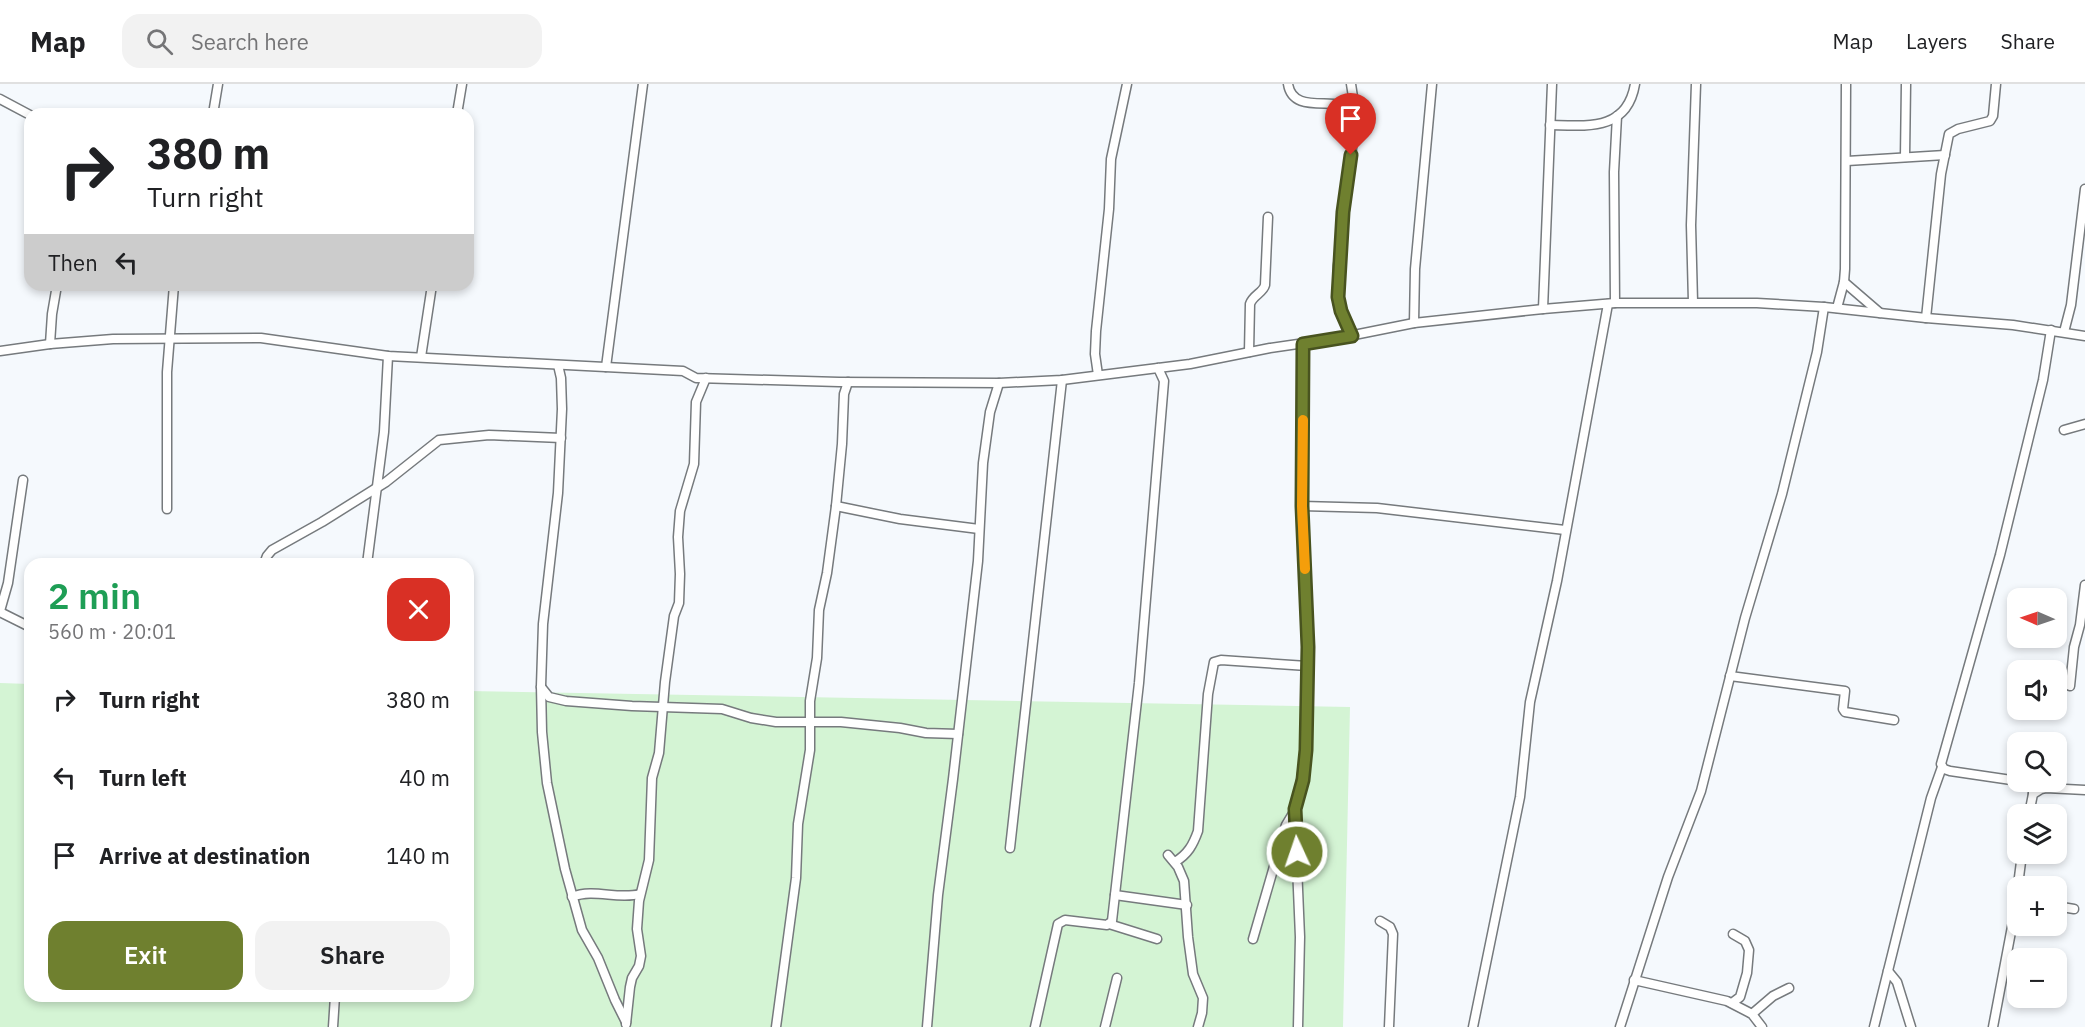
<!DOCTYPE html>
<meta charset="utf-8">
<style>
body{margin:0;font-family:"IBM Plex Sans",sans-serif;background:#f2f2f2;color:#202124;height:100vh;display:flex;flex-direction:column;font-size:22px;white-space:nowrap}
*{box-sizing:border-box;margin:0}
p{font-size:20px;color:#757577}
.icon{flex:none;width:33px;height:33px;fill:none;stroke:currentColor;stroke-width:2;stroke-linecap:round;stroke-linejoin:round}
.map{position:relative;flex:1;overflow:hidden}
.details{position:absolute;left:24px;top:474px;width:450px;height:444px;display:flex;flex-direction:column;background:#fff;border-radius:18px;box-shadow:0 3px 9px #0003}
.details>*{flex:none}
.top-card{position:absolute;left:24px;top:24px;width:450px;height:183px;border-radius:18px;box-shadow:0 3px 9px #0003;background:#fff;color:#202124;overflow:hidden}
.needle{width:39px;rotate:272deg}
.buttons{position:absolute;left:2007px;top:504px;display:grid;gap:12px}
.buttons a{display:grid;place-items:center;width:60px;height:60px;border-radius:12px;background:#fff;box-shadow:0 3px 9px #0003;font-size:30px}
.pin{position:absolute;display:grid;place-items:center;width:51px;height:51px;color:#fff;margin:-62px -26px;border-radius:50% 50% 50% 0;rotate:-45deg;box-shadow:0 0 6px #0007}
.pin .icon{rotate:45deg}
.me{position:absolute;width:66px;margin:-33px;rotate:357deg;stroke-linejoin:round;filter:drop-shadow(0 0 4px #0008)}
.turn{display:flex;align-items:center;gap:21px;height:126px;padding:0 24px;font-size:27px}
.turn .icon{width:78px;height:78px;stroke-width:2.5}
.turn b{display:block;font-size:42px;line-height:51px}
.then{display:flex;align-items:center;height:57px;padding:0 24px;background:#0003;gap:12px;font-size:22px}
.round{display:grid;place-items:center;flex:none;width:63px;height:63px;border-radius:18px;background:#f2f2f2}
.summary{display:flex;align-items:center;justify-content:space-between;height:102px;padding:0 24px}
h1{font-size:36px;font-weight:600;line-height:45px;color:#1e9e55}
.primary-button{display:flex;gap:12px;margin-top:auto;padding:12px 24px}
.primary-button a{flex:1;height:69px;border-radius:18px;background:#6f802f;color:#fff;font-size:24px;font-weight:600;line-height:69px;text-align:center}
.primary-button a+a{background:#f2f2f2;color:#202124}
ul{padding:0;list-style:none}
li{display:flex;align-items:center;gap:18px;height:78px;padding:0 24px}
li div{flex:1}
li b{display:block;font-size:22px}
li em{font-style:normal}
header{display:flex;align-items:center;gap:36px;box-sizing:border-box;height:84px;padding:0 30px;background:#fff;border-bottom:2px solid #e0e0e0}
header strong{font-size:28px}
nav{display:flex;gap:33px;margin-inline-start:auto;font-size:21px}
.search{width:420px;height:54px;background:#f2f2f2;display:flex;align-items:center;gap:15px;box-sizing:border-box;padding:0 21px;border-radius:18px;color:#757577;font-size:22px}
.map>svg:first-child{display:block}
.grass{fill:#d4f4d4}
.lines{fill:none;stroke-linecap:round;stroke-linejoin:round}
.minor-casing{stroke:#767a7d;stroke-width:11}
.minor{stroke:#fff;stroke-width:8}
.route-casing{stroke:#48531f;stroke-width:15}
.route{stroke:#6f802f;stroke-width:10}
.slow{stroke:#f59e0b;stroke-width:10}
</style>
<header>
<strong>Map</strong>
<div class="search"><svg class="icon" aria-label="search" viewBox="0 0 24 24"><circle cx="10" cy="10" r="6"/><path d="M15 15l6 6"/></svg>Search here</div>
<nav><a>Map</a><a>Layers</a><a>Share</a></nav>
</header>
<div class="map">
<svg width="2085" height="943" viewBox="0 0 2085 943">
<rect width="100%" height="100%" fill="#f5f9fd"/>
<!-- grass -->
<path class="grass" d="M0,599l30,1v312h438v-305l882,16 -7,320h-1343z"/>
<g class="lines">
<!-- minor casing -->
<g class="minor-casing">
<g id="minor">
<path d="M1288,0c5,32 48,11 67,26l1,5 -18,151v38l14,32"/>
<path d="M1351,0l4,26"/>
<path d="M0,15l30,16"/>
<path d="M213,30l5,-30"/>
<path d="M457,30l5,-30"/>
<path d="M1550,41c38,1 77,6 85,-41"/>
<path d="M1905,73l1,-73"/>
<path d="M1847,77l98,-6"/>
<path d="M1844,198l36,31"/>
<path d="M1693,218l-2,-77 5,-141"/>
<path d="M1615,219l-1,-131 3,-56"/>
<path d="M1837,224l7,-26 1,-13 1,-185"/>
<path d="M1543,225l9,-225"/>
<path d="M1926,234l15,-144 8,-40 9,-5 32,-8 3,-5 3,-32"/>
<path d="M1414,239l1,-54 17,-185"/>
<path d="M2064,248l7,-27 14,-116"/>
<path d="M50,260l2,-30 5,-29"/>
<path d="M0,267l50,-7 63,-5 148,-1 127,18 295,15 13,7 143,4 160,1 63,-3 128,-16 80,-16 69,-10 75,-15 129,-14 72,-6h142l67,4 102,11 87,7 72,11"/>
<path d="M1249,268l1,-48c3,-9 13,-11 15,-19l3,-68"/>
<path d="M421,273l11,-72"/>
<path d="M558,281l3,13 1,31 -4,84 -15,131 -2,62 1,46 5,51 18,86 17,61 16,28 17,42 11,22"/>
<path d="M606,283l37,-283"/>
<path d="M1098,291l-3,-21 1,-23 13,-122 2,-50 16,-75"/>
<path d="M2064,346l21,-6"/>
<path d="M836,422l64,13 79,10"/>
<path d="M1302,422l75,2 188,22"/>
<path d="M167,425v-137l7,-87"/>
<path d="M264,480l3,-8 5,-6 50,-28 64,-40 53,-42 50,-5 72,3"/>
<path d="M367,480l17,-132 4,-76"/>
<path d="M0,527l8,-28 15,-103"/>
<path d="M0,528l30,15"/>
<path d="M1730,592l115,15 -2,18 2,3 49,8"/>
<path d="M2070,602l4,-39 6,-22 5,-40"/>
<path d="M541,603l8,10 17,4 66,5 90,3 29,9 25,4h65l59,6 26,5 32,1"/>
<path d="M2018,697l-68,-10 -6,-2 -3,-5 59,-209 43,-175 8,-50"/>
<path d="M2024,698l9,5v7"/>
<path d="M2029,730l4,-20 8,-5 5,-1 39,2"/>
<path d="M1010,764l52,-468"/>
<path d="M1168,771l10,12 6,14 4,56 5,37 10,24 -1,15 -4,14"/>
<path d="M1175,778c13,-8 18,-17 23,-31l10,-137 6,-32 7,-2 86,6"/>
<path d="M1115,811l72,10"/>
<path d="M572,813c22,-9 45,3 68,-3"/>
<path d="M2056,822l18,3"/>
<path d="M1380,837l10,6 3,7 -4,93"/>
<path d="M1109,840l48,15"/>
<path d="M1253,855l33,-114 9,-15"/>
<path d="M1888,887l9,11 14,45"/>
<path d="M1634,896l93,21 25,13 10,13"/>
<path d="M1732,919l8,-6 7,-24 2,-23 -4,-9 -12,-7"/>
<path d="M1752,930l21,-18 16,-8"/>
<path d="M626,940l4,-37 2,-9 7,-12 2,-10 -4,-27 2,-28 10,-41 3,-82 7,-25 6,-71 9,-66 5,-13 1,-29 -2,-37 2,-26 14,-47 2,-62 10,-24"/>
<path d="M333,943l2,-31"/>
<path d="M776,943l20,-149 2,-54 12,-74v-49l7,-43 2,-48 8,-37 9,-67 6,-62 2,-50 4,-12"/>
<path d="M927,943l11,-132 15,-116 25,-218 5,-98 7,-51 9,-29"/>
<path d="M1035,943l23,-103 7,-4 42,5 5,-4 27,-238 25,-302 -6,-13"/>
<path d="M1105,943l12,-49"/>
<path d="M1298,943l2,-90 -5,-119 11,-68 2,-103 -6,-141 1,-162"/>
<path d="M1473,943l47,-230 10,-95 27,-121 51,-277"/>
<path d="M1620,943l48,-150 33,-86 44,-173 37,-124 35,-142 7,-45"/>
<path d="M1874,943l57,-229 11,-31"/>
<path d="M1993,943l21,-111 8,-62"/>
</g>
</g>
<!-- minor -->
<use href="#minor" class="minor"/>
</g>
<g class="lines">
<!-- route casing -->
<g class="route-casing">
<path id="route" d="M1297,768l-2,-43 8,-29 3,-30 2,-103 -6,-141 1,-162 49,-8 -11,-25 -3,-14 5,-85 8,-57"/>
</g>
<!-- route -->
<use href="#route" class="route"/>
<!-- slow -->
<path class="slow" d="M1303,336l-1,86 3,63"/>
</g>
</svg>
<div class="buttons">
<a><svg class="needle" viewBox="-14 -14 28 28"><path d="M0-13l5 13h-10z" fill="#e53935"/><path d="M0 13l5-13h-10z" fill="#757577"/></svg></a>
<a><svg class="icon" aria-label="sound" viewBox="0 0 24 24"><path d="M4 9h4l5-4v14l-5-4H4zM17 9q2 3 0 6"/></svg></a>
<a><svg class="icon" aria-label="search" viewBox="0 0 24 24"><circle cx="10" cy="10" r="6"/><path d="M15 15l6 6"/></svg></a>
<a><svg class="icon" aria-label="layers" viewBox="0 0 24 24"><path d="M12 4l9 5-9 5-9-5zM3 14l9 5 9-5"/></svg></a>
<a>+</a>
<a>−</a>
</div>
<div class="pin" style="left:1351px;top:71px;background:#d93025"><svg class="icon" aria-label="arrive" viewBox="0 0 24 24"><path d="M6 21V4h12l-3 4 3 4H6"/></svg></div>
<svg class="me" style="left:1297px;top:768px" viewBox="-20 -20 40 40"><circle r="17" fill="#6f802f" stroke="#fff" stroke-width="3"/><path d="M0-11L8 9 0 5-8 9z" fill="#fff"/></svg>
<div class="top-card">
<div class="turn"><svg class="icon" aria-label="right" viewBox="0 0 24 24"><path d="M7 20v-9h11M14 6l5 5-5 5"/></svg><div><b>380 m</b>Turn right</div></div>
<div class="then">Then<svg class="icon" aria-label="left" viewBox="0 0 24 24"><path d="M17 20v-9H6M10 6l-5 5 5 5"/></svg></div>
</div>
<section class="details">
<div class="summary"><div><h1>2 min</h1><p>560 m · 20:01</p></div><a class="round" style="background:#d93025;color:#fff"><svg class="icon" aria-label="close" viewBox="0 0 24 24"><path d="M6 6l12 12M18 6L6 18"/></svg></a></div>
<ul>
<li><svg class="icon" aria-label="right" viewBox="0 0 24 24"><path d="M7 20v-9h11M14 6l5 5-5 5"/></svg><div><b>Turn right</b></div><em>380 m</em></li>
<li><svg class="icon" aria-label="left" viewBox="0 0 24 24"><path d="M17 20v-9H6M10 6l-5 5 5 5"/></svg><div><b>Turn left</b></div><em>40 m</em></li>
<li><svg class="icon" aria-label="arrive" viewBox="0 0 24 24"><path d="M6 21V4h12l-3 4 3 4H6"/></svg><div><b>Arrive at destination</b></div><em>140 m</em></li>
</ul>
<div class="primary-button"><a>Exit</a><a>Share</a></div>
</section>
</div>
